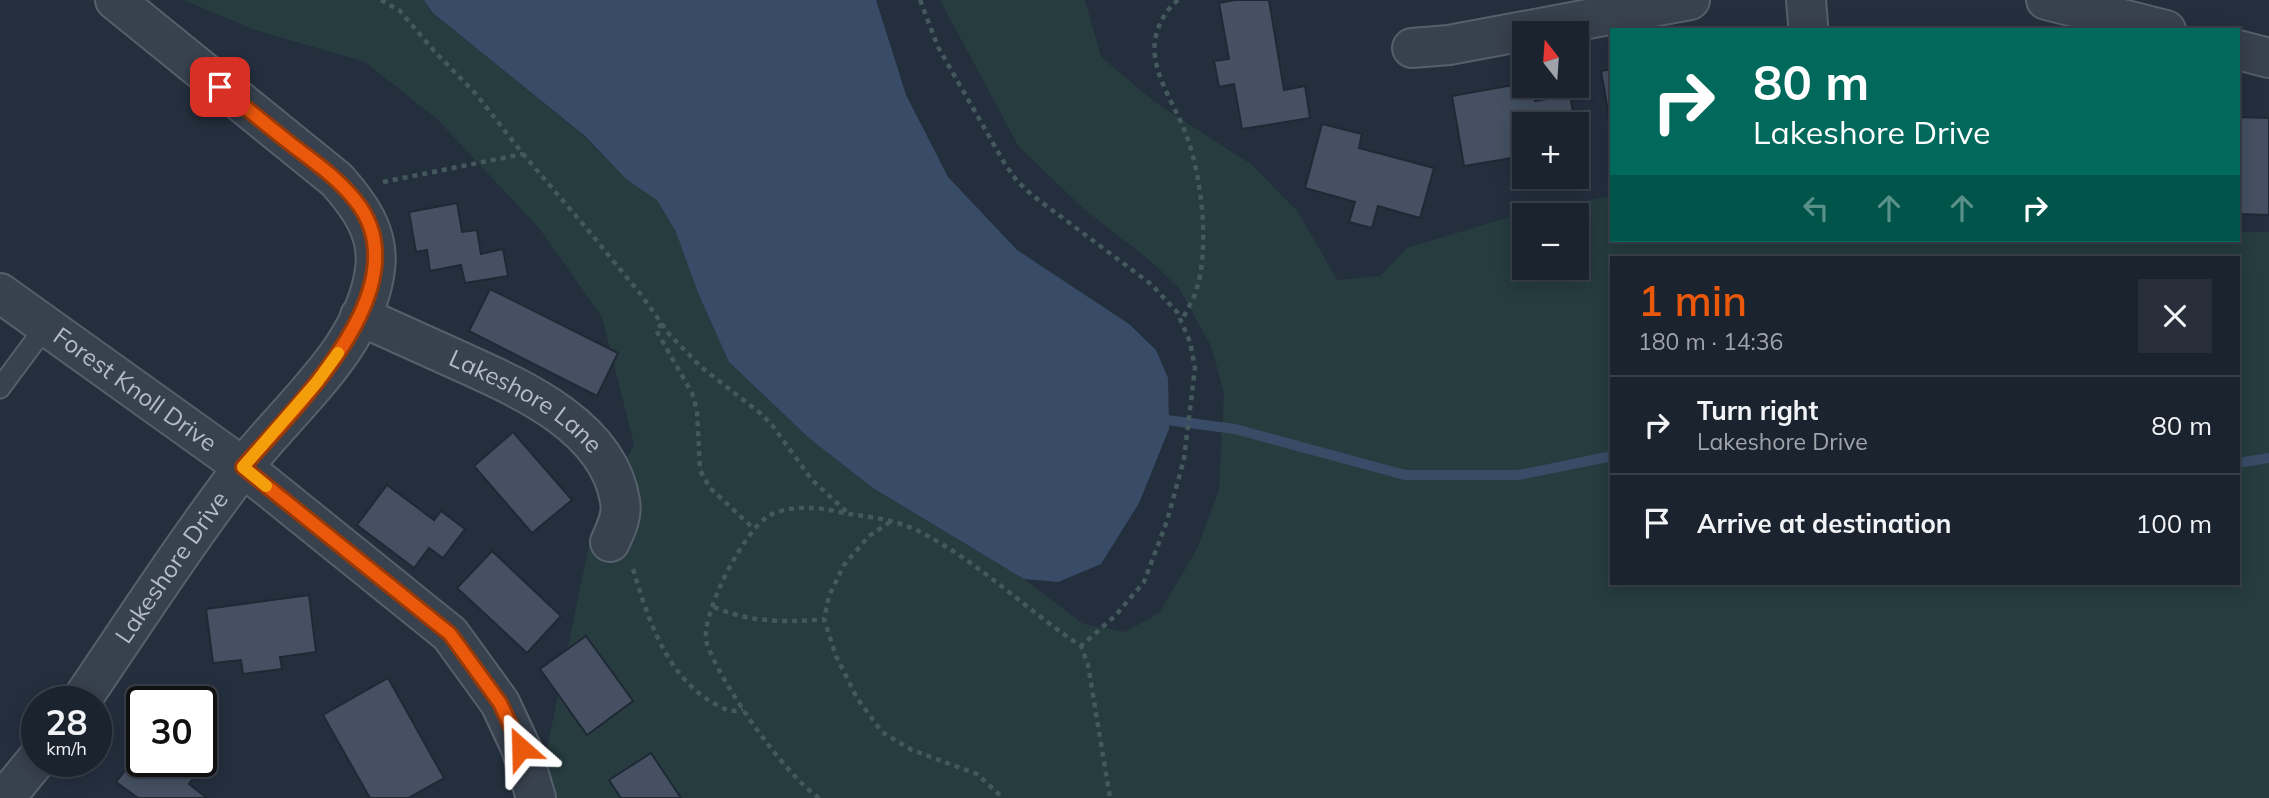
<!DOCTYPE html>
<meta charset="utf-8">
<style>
body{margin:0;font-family:Mulish,sans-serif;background:#282f3a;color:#f1f3f6;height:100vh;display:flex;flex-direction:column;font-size:26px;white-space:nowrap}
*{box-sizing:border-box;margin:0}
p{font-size:23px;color:#a0a4aa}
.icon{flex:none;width:38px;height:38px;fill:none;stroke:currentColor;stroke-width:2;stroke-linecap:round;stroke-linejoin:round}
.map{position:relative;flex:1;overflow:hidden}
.side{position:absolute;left:1610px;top:256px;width:630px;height:329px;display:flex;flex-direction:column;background:#1b232e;border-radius:0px;box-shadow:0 4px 18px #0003,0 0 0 2px #39404a}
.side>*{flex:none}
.guide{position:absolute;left:1610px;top:28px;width:630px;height:214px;border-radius:0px;box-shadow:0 4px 18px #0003,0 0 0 2px #39404a;background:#00695c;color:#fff;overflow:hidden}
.needle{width:46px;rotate:343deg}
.buttons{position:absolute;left:1512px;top:21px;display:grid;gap:14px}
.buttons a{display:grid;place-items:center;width:77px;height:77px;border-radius:0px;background:#1b232e;box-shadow:0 4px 18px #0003,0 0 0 2px #39404a;font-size:35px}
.speed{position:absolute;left:21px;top:686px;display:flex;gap:14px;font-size:35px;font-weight:700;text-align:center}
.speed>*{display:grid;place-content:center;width:91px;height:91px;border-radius:50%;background:#1b232e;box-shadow:0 4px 18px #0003,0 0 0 2px #39404a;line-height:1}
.speed small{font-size:18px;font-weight:400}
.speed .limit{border:4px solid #111;border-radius:10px;background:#fff;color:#111}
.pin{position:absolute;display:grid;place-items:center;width:60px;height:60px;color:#fff;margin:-30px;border-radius:14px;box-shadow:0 4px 10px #0006}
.me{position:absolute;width:77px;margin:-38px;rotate:335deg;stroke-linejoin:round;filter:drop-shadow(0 0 5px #0008)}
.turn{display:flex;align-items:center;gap:24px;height:147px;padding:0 28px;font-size:32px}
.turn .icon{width:91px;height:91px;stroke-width:2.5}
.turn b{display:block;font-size:49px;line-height:60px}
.lanes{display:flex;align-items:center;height:66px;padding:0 28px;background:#0003;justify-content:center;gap:35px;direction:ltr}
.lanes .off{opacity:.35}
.round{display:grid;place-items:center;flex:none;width:74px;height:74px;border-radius:0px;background:#282f3a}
.head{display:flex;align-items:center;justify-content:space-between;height:119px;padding:0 28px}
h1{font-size:42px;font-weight:600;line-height:52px;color:#ea580c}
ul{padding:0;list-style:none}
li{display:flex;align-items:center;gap:21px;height:98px;padding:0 28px;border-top:2px solid #39404a}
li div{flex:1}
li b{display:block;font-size:26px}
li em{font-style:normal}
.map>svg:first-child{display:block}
.green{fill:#263c3f;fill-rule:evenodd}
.water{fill:#394c67}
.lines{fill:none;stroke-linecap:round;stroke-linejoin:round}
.stream{stroke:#394c67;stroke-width:10}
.building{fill:#455162;stroke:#1f2835;stroke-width:2}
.service-casing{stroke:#565f6c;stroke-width:23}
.minor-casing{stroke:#565f6c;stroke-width:42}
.path{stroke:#44595c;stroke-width:4.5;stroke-dasharray:5 5;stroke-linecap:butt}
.service{stroke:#38414e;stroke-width:19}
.minor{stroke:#38414e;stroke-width:38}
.route-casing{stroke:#983908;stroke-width:18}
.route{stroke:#ea580c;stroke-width:12}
.slow{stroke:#f59e0b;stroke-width:12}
.labels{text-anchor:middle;stroke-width:7;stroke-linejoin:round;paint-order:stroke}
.street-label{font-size:24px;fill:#b4bcc9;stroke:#1d2633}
</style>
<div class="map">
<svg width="2269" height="798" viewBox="0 0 2269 798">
<rect width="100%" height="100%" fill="#242f3e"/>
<!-- green -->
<path class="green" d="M184,0h240l9,13 153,125 41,42 30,20 19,32 22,61 31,69 81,77 63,49 151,91 59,45 42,8 34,-19 38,-64 22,-59 5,-97 -13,-47 -32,-58 -26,-25 -69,-54 -65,-62 -79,-147h145l16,57 55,46 96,62 46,47 39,68 43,-4 27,-28 122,-37 83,-15v44h626v-8h31v566h-1735l13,-49 44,-214 43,-91 -32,-127 -63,-89 -102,-109 -72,-57 -110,-32zM1524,215h53v53h-53zM1612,257h626v326h-626z"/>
<!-- water -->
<path class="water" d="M424,0h452l30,95 42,82 69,73 112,74 27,26 12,28 1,51 -30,74 -38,61 -43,18 -34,-3 -151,-91 -63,-49 -81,-77 -31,-69 -22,-61 -19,-32 -30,-20 -41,-43 -153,-124z"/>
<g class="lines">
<!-- stream -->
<g class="stream">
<path d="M1159,419l76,10 170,46h114l93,-19"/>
<path d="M2238,463l31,-5"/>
</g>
</g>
<!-- building -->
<g class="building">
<path d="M1235,0h34l15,90 21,-4 5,32 -68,11 -8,-45 -15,3 -5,-26 15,-2 -10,-56z"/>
<path d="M1612,69v66l-11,-64z"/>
<path d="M1524,83v3h9l2,15 35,-6 5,29h-51v32l-60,10 -12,-70z"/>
<path d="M2238,117l31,1v97l-31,-1z"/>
<path d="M1322,124l40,10 -3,14 75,20 -14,50 -42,-12 -6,22 -23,-6 6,-20 -50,-14z"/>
<path d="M457,203l5,29 15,-2 4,24 22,-5 5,27 -43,7 -4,-18 -31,6 -3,-21 -11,2 -7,-40z"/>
<path d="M490,289l128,64 -21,43 -128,-65z"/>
<path d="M513,432l59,68 -40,33 -58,-67z"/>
<path d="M387,485l47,35 7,-9 24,18 -22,29 -14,-10 -15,20 -57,-43z"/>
<path d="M492,551l69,65 -34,37 -70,-65z"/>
<path d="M309,595l7,57 -36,5 2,12 -39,5 -2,-14 -28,3 -7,-54z"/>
<path d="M586,636l47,65 -46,34 -47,-66z"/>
<path d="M388,678l56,100 -36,20h-38l-47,-83z"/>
<path d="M142,749v12h59v-4l5,4 -17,23 18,14h-69l-22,-16z"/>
<path d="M651,753l30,45h-60l-12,-18z"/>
</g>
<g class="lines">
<!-- service casing -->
<g class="service-casing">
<path id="service" d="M0,388l46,-62"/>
</g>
<!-- minor casing -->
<g class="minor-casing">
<g id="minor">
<path d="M1806,0l2,24"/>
<path d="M2046,0l120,30"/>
<path d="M1412,48l37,-3 241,-45"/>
<path d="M2238,50l31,8"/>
<path id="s1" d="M0,293l243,174 207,167 50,69 21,45 15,50"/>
<path id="s2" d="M360,316c31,14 62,28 93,42 62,28 155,66 167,143 3,14 -4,28 -10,41"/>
<path id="s3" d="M80,702c53,-78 104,-157 161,-232 45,-60 125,-122 134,-201 5,-36 -16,-64 -38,-89l-222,-180"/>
<path d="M5,798l32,-39"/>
</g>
</g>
<!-- path -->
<g class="path">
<path d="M381,0l19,11 35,41 41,42 47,60 65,76 54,66 27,38 32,33 59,46 12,12 40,55 37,34"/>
<path d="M920,0l18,47 67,117 12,17 15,14 119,89 26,28 13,30 5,26 -11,91 -17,62 -23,61 -29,34 -34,30"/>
<path d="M1178,0c-16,13 -26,35 -23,57 4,28 23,54 32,80 15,42 23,112 9,154 -3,10 -10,20 -14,29"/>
<path d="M383,182l140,-28"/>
<path d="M662,324l-6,6 36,63 5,18 3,59 10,18 43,40"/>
<path d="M890,522l-21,14 -25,29 -15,31 -5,23 12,37 21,42 25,34 30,18 65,24 26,24"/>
<path d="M633,569c15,50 34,110 84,136 9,5 16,8 26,4"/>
<path d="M714,607c35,15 71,16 110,12"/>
<path d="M819,798c-35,-24 -98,-114 -112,-154 -9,-26 38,-116 63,-129 12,-6 29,-8 42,-7 12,0 25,4 37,6 22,3 46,6 67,16 60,29 109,79 165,116l7,19 22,133"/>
</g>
<!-- service -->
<use href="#service" class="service"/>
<!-- minor -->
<use href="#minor" class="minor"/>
</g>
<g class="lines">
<!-- route casing -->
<g class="route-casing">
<path id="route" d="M220,87c23,18 44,36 67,54 24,19 49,35 68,59 70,85 -60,207 -112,267l207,167 50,69 21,45"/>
</g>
<!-- route -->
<use href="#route" class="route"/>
<!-- slow -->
<path class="slow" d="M266,486l-23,-19 74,-85 21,-29"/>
</g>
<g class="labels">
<!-- street labels -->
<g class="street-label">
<text dy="8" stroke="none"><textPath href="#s1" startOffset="166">Forest Knoll Drive</textPath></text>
<text dy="8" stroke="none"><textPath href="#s2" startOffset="187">Lakeshore Lane</textPath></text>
<text dy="8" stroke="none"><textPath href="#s3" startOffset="163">Lakeshore Drive</textPath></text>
</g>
</g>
</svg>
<div class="buttons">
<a><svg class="needle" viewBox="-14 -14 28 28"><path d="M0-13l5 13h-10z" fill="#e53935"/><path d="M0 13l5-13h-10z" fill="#a0a4aa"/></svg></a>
<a>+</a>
<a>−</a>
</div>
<div class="speed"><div>28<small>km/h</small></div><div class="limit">30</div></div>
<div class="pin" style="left:220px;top:87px;background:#d93025"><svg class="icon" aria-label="arrive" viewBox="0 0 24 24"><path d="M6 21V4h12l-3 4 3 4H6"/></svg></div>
<svg class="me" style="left:521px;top:748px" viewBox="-20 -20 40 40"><path d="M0-17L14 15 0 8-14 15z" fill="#ea580c" stroke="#fff" stroke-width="4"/></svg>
<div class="guide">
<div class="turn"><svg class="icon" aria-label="right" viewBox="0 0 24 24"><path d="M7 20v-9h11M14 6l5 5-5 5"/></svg><div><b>80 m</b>Lakeshore Drive</div></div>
<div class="lanes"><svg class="icon off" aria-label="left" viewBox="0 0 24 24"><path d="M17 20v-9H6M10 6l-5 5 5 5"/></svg><svg class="icon off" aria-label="ahead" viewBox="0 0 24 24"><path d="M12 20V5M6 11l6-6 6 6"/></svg><svg class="icon off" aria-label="ahead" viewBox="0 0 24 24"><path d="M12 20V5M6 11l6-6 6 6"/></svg><svg class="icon" aria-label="right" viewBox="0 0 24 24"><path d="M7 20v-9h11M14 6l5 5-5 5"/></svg></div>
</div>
<section class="side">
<div class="head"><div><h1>1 min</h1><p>180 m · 14:36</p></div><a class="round"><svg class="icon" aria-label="close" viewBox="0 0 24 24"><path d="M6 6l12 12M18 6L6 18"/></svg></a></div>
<ul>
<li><svg class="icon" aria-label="right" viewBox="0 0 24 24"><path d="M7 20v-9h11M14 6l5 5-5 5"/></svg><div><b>Turn right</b><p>Lakeshore Drive</p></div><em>80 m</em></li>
<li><svg class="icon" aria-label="arrive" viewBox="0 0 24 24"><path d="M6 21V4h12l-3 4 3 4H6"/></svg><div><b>Arrive at destination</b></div><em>100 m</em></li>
</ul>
</section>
</div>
